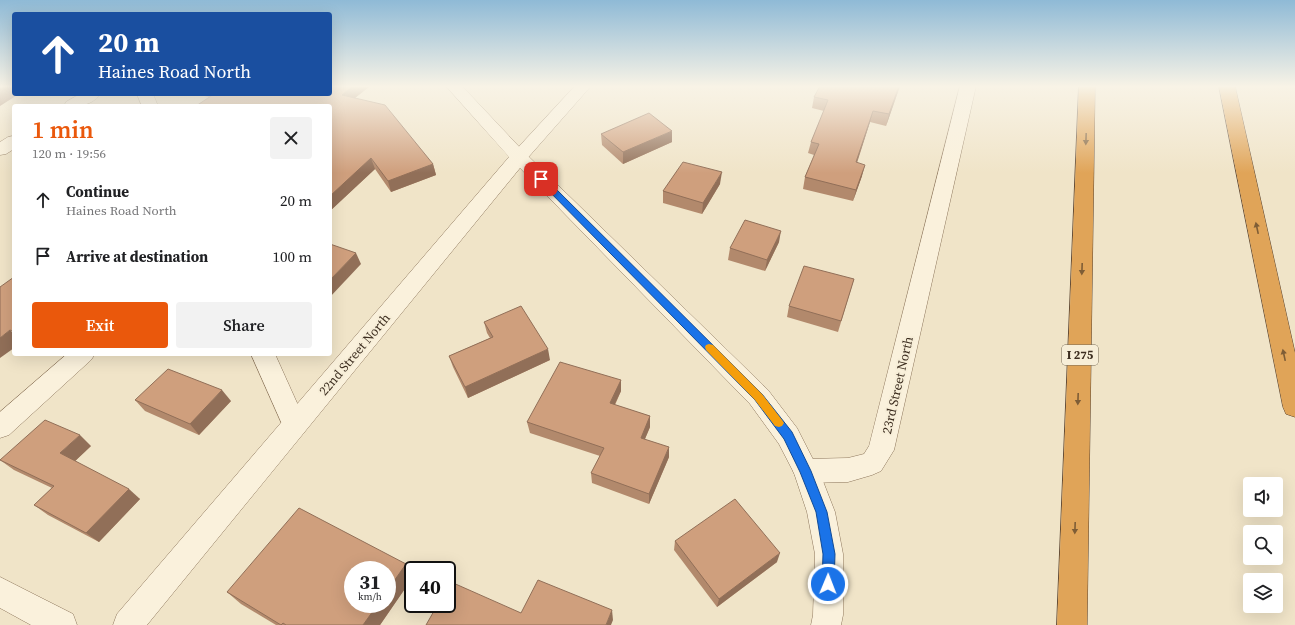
<!DOCTYPE html>
<meta charset="utf-8">
<style>
body{margin:0;font-family:"Source Serif 4",serif;background:#f2f2f2;color:#202124;height:100vh;display:flex;flex-direction:column;font-size:15px;white-space:nowrap}
*{box-sizing:border-box;margin:0}
p{font-size:13px;color:#757577}
.icon{flex:none;width:22px;height:22px;fill:none;stroke:currentColor;stroke-width:2;stroke-linecap:round;stroke-linejoin:round}
.map{position:relative;flex:1;overflow:hidden}
.side{position:absolute;left:12px;top:104px;width:320px;height:252px;display:flex;flex-direction:column;background:#fff;border-radius:4px;box-shadow:0 4px 16px #0002}
.side>*{flex:none}
.hud{position:absolute;left:12px;top:12px;width:320px;height:84px;border-radius:4px;box-shadow:0 4px 16px #0002;background:#1a4fa0;color:#fff;overflow:hidden}
.tools{position:absolute;left:1243px;top:477px;display:grid;gap:8px}
.tools a{display:grid;place-items:center;width:40px;height:40px;border-radius:4px;background:#fff;box-shadow:0 4px 16px #0002;font-size:20px}
.speed{position:absolute;left:344px;top:561px;display:flex;gap:8px;font-size:20px;font-weight:700;text-align:center}
.speed>*{display:grid;place-content:center;width:52px;height:52px;border-radius:50%;background:#fff;box-shadow:0 4px 16px #0002;line-height:1}
.speed small{font-size:10px;font-weight:400}
.speed .limit{border:2px solid #111;border-radius:6px;background:#fff;color:#111}
.pin{position:absolute;display:grid;place-items:center;width:34px;height:34px;color:#fff;margin:-17px;border-radius:8px;box-shadow:0 2px 6px #0006}
.me{position:absolute;width:44px;margin:-22px;rotate:1deg;stroke-linejoin:round;filter:drop-shadow(0 0 3px #0008)}
.turn{display:flex;align-items:center;gap:14px;height:84px;padding:0 20px;font-size:18px}
.turn .icon{width:52px;height:52px;stroke-width:2.5}
.turn b{display:block;font-size:28px;line-height:34px}
.round{display:grid;place-items:center;flex:none;width:42px;height:42px;border-radius:4px;background:#f2f2f2}
.summary{display:flex;align-items:center;justify-content:space-between;height:68px;padding:0 20px}
h1{font-size:24px;font-weight:600;line-height:30px;color:#ea580c}
.button{display:flex;gap:8px;margin-top:auto;padding:8px 20px}
.button a{flex:1;height:46px;border-radius:4px;background:#ea580c;color:#fff;font-size:16px;font-weight:600;line-height:46px;text-align:center}
.button a+a{background:#f2f2f2;color:#202124}
ul{padding:0;list-style:none}
li{display:flex;align-items:center;gap:12px;height:56px;padding:0 20px}
li div{flex:1}
li b{display:block;font-size:15px}
li em{font-style:normal}
.map>svg:first-child{display:block}
.lines{fill:none;stroke-linecap:round;stroke-linejoin:round}
.minor-casing{stroke:#8d765c;stroke-width:1}
.tertiary-casing{stroke:#8d765c;stroke-width:1}
.motorway-casing{stroke:#5b4430;stroke-width:1}
.minor{fill:#faf1dc;fill-rule:evenodd}
.tertiary{fill:#faf1dc;fill-rule:evenodd}
.motorway{fill:#e0a458;fill-rule:evenodd}
.wall{fill:#b2896c}
.shaded-wall{fill:#916f58}
.building{fill:#cf9f7d;stroke:#916f58}
.oneway{fill:#7e5d36}
.route{fill:#1a73e8;stroke:#114b97}
.slow{fill:#f59e0b}
.labels{text-anchor:middle;stroke-width:4;stroke-linejoin:round;paint-order:stroke}
.shield{fill:#f7eed8;stroke:#756857;stroke-width:1}
.shield-label{font-size:12px;font-weight:bold;fill:#3d2e20}
.street-label{font-size:13px;fill:#3d2e20;stroke:#f7eed8}
</style>
<div class="map">
<svg width="1295" height="625" viewBox="0 0 1295 625">
<rect width="100%" height="100%" fill="#f0e4c8"/>
<g class="lines">
<!-- minor casing -->
<g class="minor-casing">
<g id="minor">
<path d="M575,86h16l-66,75 -6,1 -6,-1 -3,-4 3,-4z"/>
<path d="M960,86h16l-82,364 -13,21 -9,4 -24,7 -42,1 -9,-4 -4,-8 4,-8 9,-4 42,-1 16,-4 5,-8z"/>
<path d="M80,94h20c-9,13 -23,12 -36,12l2,-4z"/>
<path d="M137,94h16l5,12h-16z"/>
<path d="M14,136v13l-8,5 -6,1v-13l8,-5z"/>
<path d="M67,354h28l-4,6 -82,75 -9,3v-26z"/>
<path d="M251,354h24l32,71 -3,8 -9,3 -9,-3z"/>
<path d="M0,577l73,37 4,11h-46l-31,-17z"/>
</g>
</g>
<!-- tertiary casing -->
<g class="tertiary-casing">
<path id="tertiary" d="M446,86h16l63,67 243,237 29,38 22,43 16,41 8,42v61l-2,10h-30l2,-10 2,-61 -8,-42 -13,-39 -15,-29 -29,-40 -230,-236 -373,457h-34l4,-11 392,-457z"/>
</g>
<!-- motorway casing -->
<g class="motorway-casing">
<g id="motorway">
<path d="M1079,86h16l-8,539h-30z"/>
<path d="M1219,86h16l60,267v64l-9,-3 -3,-7z"/>
</g>
</g>
<!-- minor -->
<use href="#minor" class="minor"/>
<!-- tertiary -->
<use href="#tertiary" class="tertiary"/>
<!-- motorway -->
<use href="#motorway" class="motorway"/>
</g>
<!-- wall -->
<g class="wall">
<path d="M330,86h40l-15,12 78,66 3,11 -45,17 -16,-23 -45,42v-105l-121,-9 -13,-3h134z"/>
<path d="M900,86l-14,40 -16,-4 -13,41 5,13 -9,25 -50,-12 2,-12 9,-22 -6,-2 3,-11 13,-31 -12,-3 2,-11z"/>
<path d="M601,134l71,8 -49,22 -21,-19z"/>
<path d="M720,184l-18,30 -39,-11v-12z"/>
<path d="M779,242l-14,29 -37,-11 2,-12z"/>
<path d="M854,279l-16,53 -51,-15 2,-11z"/>
<path d="M484,322l66,38 -82,38 -15,-31 -4,-11 41,-18 -3,-5z"/>
<path d="M621,380v11l-6,14 35,11v11l-5,12 24,18 -20,47 -57,-21 -1,-10 9,-17 -70,-23 -3,-11z"/>
<path d="M135,400l96,1 -32,34 -54,-24z"/>
<path d="M91,446l-16,15 65,38 -41,43 -51,-27 -14,-10 18,-17 -38,-18 -14,-10z"/>
<path d="M675,541l102,21 -60,45 -43,-57z"/>
<path d="M406,564l7,12v1l-33,48h-104l-35,-21 -14,-12z"/>
</g>
<!-- shaded-wall -->
<g class="shaded-wall">
<path d="M6,86h8v8h5l-19,12v-17z"/>
<path d="M353,86h17l-24,19 -4,-10z"/>
<path d="M899,86h1l-14,40 3,-12z"/>
<path d="M873,111l-3,11 -17,52 3,-12z"/>
<path d="M672,131v11l-49,22v-12z"/>
<path d="M371,158l4,11 -45,42v-15z"/>
<path d="M433,164l3,11 -45,17 -3,-11z"/>
<path d="M865,165l-3,11 -9,25 3,-11z"/>
<path d="M722,172l-2,12 -18,30 1,-11z"/>
<path d="M781,231l-2,11 -14,29 2,-11z"/>
<path d="M356,253l5,11 -31,33v-17z"/>
<path d="M10,330l4,4v14l-14,10v-20z"/>
<path d="M548,349l2,11 -82,38 -3,-11z"/>
<path d="M621,380v11l-11,23v-11z"/>
<path d="M222,390l9,11 -32,34 -9,-11z"/>
<path d="M650,416v11l-9,21v-10z"/>
<path d="M80,435l11,11 -19,18 -12,-11z"/>
<path d="M669,447v10l-20,47v-10z"/>
<path d="M129,489l11,10 -41,43 -13,-9z"/>
<path d="M780,553l-3,9 -60,45 2,-8z"/>
<path d="M406,564l7,12v1l-33,48h-17l15,-21h9v-13z"/>
<path d="M612,610l1,10 -2,5h-5z"/>
</g>
<!-- building -->
<g class="building">
<path d="M0,86h6l-6,3z"/>
<path d="M330,86h23l-11,9 43,10 48,59 -45,17 -17,-23 -41,38v-90h-134l18,-12h116z"/>
<path d="M820,86h79l-10,28 -16,-3 -17,51 9,3 -9,25 -51,-13 14,-33 -8,-2 17,-42 -14,-3z"/>
<path d="M649,113l23,18 -49,21 -22,-18z"/>
<path d="M683,162l39,10 -19,31 -40,-12z"/>
<path d="M745,220l36,11 -14,29 -37,-12z"/>
<path d="M330,244l26,9 -26,27z"/>
<path d="M804,266l50,13 -13,42 -52,-15z"/>
<path d="M14,277v55l-4,-2 -10,8v-51z"/>
<path d="M521,306l27,43 -83,38 -16,-31 44,-19 -9,-15z"/>
<path d="M560,362l61,18 -11,23 40,13 -9,22 28,9 -20,47 -58,-21 13,-25 -77,-26z"/>
<path d="M168,369l54,21 -32,34 -55,-24z"/>
<path d="M45,420l35,15 -20,18 69,36 -43,44 -52,-28 20,-19 -54,-26z"/>
<path d="M735,499l45,54 -61,46 -44,-58z"/>
<path d="M299,508l107,56 -19,27v-21h-34v34h25l-15,21h-77l-3,-2 -2,2 -54,-33z"/>
<path d="M538,580l74,30 -6,15h-180l12,-21h9v-16l4,-6 70,31z"/>
</g>
<!-- one-way arrows -->
<defs><path id="oneway-solid" d="M-6-.8H1V-3.2L6.5 0L1 3.2V.8H-6Z"/></defs>
<g class="oneway">
<use href="#oneway-solid" transform="translate(1086 139) rotate(92)"/>
<use href="#oneway-solid" transform="translate(1257 228) rotate(-102)"/>
<use href="#oneway-solid" transform="translate(1082 269) rotate(92)"/>
<use href="#oneway-solid" transform="translate(1284 355) rotate(-102)"/>
<use href="#oneway-solid" transform="translate(1078 399) rotate(92)"/>
<use href="#oneway-solid" transform="translate(1075 528) rotate(92)"/>
</g>
<!-- sky -->
<linearGradient id="sky" x2="0" y2="1"><stop stop-color="#8fbad6"/><stop offset="0.5" stop-color="#f8f3e6"/><stop offset="1" stop-color="#f8f3e6" stop-opacity="0"/></linearGradient>
<rect width="1295" height="173" fill="url(#sky)"/>
<!-- route -->
<path class="route" d="M541,176l3,1 218,217 30,38 19,39 16,41 8,42 -1,30 -1,4 -5,2 -4,-2 -2,-4 1,-30 -7,-42 -16,-40 -16,-33 -29,-39 -217,-220 -1,-1z"/>
<!-- slow -->
<path class="slow" d="M709,344l4,1 49,49 20,26 2,3 -2,3 -3,1 -4,-1 -20,-26 -49,-50 -1,-3 1,-2z"/>
<g class="labels">
<!-- shield labels -->
<rect class="shield" x="1062" y="345" width="36" height="20" rx="3"/>
<g class="shield-label">
<text x="1080" y="359">I 275</text>
</g>
<!-- street labels -->
<g class="street-label">
<text transform="translate(354 354) rotate(-50)" y="5">22nd Street North</text>
<text transform="translate(897 385) rotate(-77)" y="5">23rd Street North</text>
</g>
</g>
</svg>
<div class="tools">
<a><svg class="icon" aria-label="sound" viewBox="0 0 24 24"><path d="M4 9h4l5-4v14l-5-4H4zM17 9q2 3 0 6"/></svg></a>
<a><svg class="icon" aria-label="search" viewBox="0 0 24 24"><circle cx="10" cy="10" r="6"/><path d="M15 15l6 6"/></svg></a>
<a><svg class="icon" aria-label="layers" viewBox="0 0 24 24"><path d="M12 4l9 5-9 5-9-5zM3 14l9 5 9-5"/></svg></a>
</div>
<div class="speed"><div>31<small>km/h</small></div><div class="limit">40</div></div>
<div class="pin" style="left:541px;top:179px;background:#d93025"><svg class="icon" aria-label="arrive" viewBox="0 0 24 24"><path d="M6 21V4h12l-3 4 3 4H6"/></svg></div>
<svg class="me" style="left:828px;top:584px" viewBox="-20 -20 40 40"><circle r="17" fill="#1a73e8" stroke="#fff" stroke-width="3"/><path d="M0-11L8 9 0 5-8 9z" fill="#fff"/></svg>
<div class="hud">
<div class="turn"><svg class="icon" aria-label="ahead" viewBox="0 0 24 24"><path d="M12 20V5M6 11l6-6 6 6"/></svg><div><b>20 m</b>Haines Road North</div></div>
</div>
<section class="side">
<div class="summary"><div><h1>1 min</h1><p>120 m · 19:56</p></div><a class="round"><svg class="icon" aria-label="close" viewBox="0 0 24 24"><path d="M6 6l12 12M18 6L6 18"/></svg></a></div>
<ul>
<li><svg class="icon" aria-label="ahead" viewBox="0 0 24 24"><path d="M12 20V5M6 11l6-6 6 6"/></svg><div><b>Continue</b><p>Haines Road North</p></div><em>20 m</em></li>
<li><svg class="icon" aria-label="arrive" viewBox="0 0 24 24"><path d="M6 21V4h12l-3 4 3 4H6"/></svg><div><b>Arrive at destination</b></div><em>100 m</em></li>
</ul>
<div class="button"><a>Exit</a><a>Share</a></div>
</section>
</div>
